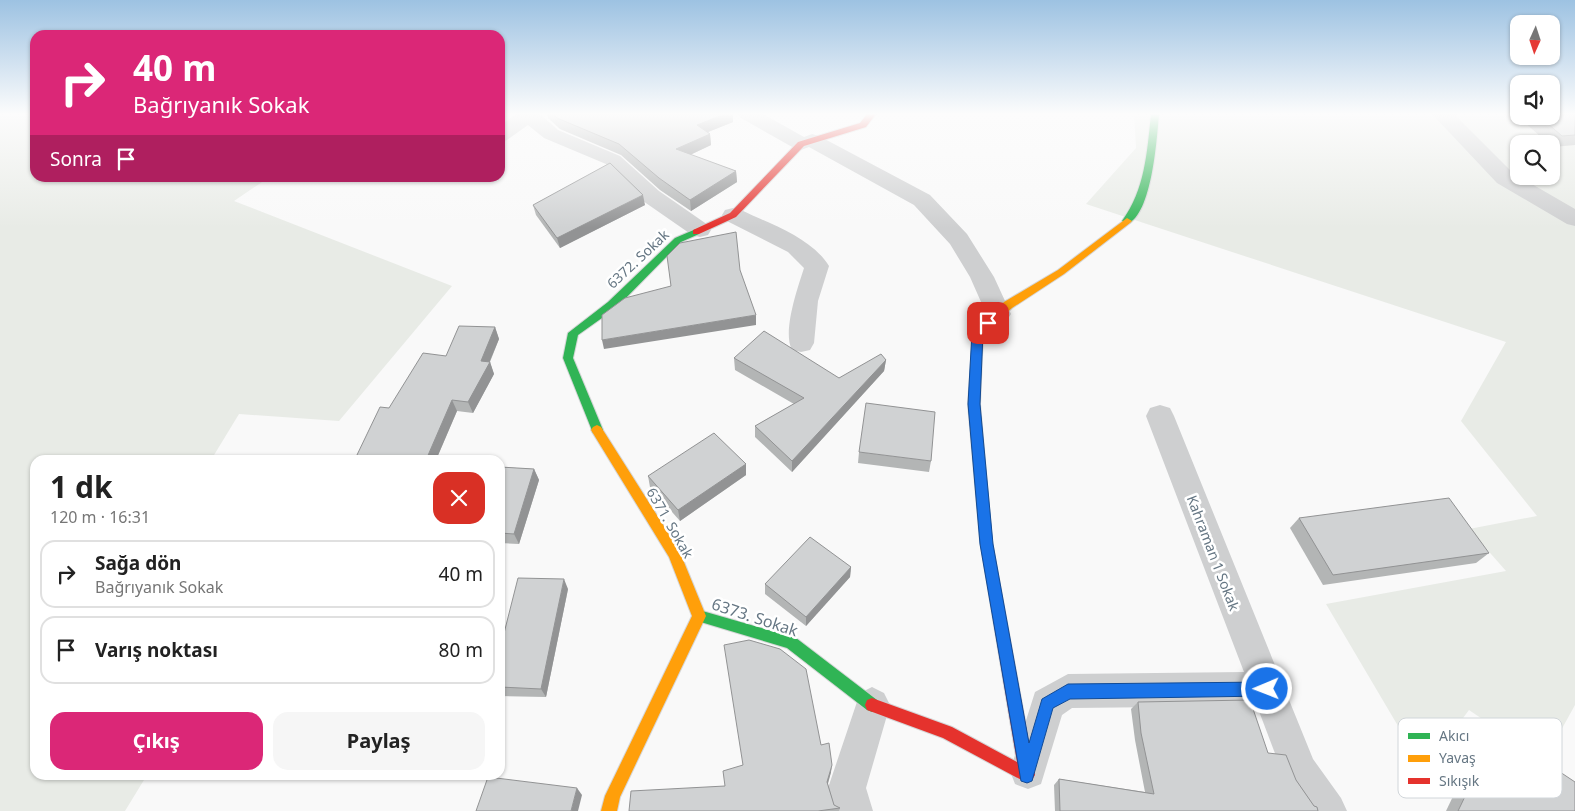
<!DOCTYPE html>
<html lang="tr">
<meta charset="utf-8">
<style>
body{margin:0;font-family:"Noto Sans",sans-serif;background:#f6f6f6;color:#222;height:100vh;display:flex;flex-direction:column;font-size:19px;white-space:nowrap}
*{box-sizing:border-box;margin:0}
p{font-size:16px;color:#767676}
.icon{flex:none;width:28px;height:28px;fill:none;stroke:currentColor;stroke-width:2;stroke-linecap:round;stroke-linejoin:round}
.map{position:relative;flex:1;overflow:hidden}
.side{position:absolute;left:30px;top:455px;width:475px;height:325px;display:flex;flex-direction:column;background:#fff;border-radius:15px;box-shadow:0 1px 4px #0004}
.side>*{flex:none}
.guide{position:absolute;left:30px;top:30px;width:475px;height:152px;border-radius:15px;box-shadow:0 1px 4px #0004;background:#db2777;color:#fff;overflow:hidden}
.needle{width:32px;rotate:183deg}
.fabs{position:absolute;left:1510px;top:15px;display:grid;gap:10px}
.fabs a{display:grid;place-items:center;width:50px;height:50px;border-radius:10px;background:#fff;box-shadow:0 1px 4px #0004;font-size:25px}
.pin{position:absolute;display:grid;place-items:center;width:42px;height:42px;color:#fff;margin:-21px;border-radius:10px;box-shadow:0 2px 8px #0006}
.me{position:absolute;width:55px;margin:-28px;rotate:269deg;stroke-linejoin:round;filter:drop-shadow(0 0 4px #0008)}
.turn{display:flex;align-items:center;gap:18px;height:105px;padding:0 20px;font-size:22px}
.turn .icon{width:65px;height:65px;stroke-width:2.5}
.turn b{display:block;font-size:35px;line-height:42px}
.then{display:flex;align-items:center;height:48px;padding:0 20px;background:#0003;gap:10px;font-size:19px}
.round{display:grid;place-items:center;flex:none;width:52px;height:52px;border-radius:15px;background:#f6f6f6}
.headline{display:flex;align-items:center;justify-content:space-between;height:85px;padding:0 20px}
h1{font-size:30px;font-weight:700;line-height:38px}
.primary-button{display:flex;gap:10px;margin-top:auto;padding:10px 20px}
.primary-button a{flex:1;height:58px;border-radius:15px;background:#db2777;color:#fff;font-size:20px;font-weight:700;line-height:58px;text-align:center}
.primary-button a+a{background:#f6f6f6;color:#222}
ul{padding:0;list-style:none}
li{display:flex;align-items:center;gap:15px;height:68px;margin:0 10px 8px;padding:0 10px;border:2px solid #e0e0e0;border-radius:15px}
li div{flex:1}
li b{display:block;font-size:19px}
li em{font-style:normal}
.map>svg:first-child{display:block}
.green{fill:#e8ebe6;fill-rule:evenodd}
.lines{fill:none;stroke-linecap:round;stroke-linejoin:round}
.fast-casing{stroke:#d5d6d7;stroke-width:2}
.slow-casing{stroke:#d5d6d7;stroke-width:2}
.jam-casing{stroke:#d5d6d7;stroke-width:2}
.street{fill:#cecfd0;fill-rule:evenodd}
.fast{fill:#30b455;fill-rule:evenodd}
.slow{fill:#ff9f0a;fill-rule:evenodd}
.jam{fill:#e5322d;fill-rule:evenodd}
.wall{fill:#b3b5b5}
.shaded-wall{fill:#929394}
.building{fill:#d0d2d3;stroke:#929394}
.route{fill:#1a73e8;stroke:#114b97}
.labels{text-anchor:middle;stroke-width:5;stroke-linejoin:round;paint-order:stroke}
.street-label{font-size:14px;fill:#657683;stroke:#fff}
.near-street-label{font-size:16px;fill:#657683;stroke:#fff}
.key{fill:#fff;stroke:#d1d6da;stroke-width:1}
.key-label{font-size:14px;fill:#657683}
</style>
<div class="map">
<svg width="1575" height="811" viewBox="0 0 1575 811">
<rect width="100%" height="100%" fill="#f9f9f9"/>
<!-- green -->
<g class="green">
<path d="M0,114h35v64h233l-34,23 218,85 -113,135 -100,-7 -28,46h-176v315h112l-22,36h-125z"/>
<path d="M1134,114h385v2l56,-2v591l-31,56 -75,-51 -45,60 -98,-166 180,-33 -37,-42 68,-13 -76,-95 45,-79 -420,-138 50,-56zM1519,144h32v32h-32z"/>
</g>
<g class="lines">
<!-- fast casing -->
<g class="fast-casing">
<g id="fast">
<path d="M1151,114h8c-2,24 -7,101 -32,110l-5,-3c23,-31 25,-69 29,-107z"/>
<path d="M696,229l3,1v4l-18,8 -65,66 -38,27 -5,23 30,72 -2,3h-8l-30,-75 5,-25 40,-31 67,-64z"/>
<path d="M699,610l97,28 81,62 2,5 -2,5 -5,2 -5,-2 -80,-62 -93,-28 -2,-4 2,-4z"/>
</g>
</g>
<!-- slow casing -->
<g class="slow-casing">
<g id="slow">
<path d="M1127,218l5,3 -2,2 -66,51 -52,34 -29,25 -3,71 12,137 -2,4 -4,2 -4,-2 -2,-4 -12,-137 5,-72 31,-30 54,-32z"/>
<path d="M597,425l4,2 78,123 27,66 -86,181 -3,14h-16l4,-15 87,-180 -23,-59 -78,-127 2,-3z"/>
</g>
</g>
<!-- jam casing -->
<g class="jam-casing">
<g id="jam">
<path d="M867,114h9l-10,13 -62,19 -68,71 -37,17h-6v-4l37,-17 68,-71 62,-19z"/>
<path d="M986,535l4,2 2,4 43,234 -3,5 -5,3 -84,-45 -76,-28 -2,-5 2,-5 5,-2 80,29 65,35 -37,-221 2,-4z"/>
</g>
</g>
<!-- street -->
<g class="street">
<path d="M516,114h24l18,16 62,26 39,35 49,34 3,5 -3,5 -8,2 -8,-2 -49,-34 -37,-37 -62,-26 -16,-13 -21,15 -7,2v-16z"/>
<path d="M738,114h25l41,23 8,-3 7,2 111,59 37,39 27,43 17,37 -4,6 -9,3 -9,-3 -19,-43 -20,-33 -36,-39 -105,-58 -8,3 -7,-2 -53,-30z"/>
<path d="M1432,114h22l59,59 62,36v17l-8,-2 -70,-41z"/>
<path d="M733,208l8,2c29,14 70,27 88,56l-11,35 -4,42 -4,7 -9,2 -9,-2c-10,-18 6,-63 12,-82l-16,-16 -63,-32 -3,-5 3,-5z"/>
<path d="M1160,405l10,3 4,8 139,343 28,39 6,13h-42l-18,-26 -30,-79 -185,2 -10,7 -21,69 -13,5 -13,-5 -5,-13 25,-79 33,-18 176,-2 -98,-256 4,-8z"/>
<path d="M872,687l12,6 6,12 -24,83 7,23h-38l-7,-23 32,-95z"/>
</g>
<!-- fast -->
<use href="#fast" class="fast"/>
<!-- slow -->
<use href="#slow" class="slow"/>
<!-- jam -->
<use href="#jam" class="jam"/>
</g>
<!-- wall -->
<g class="wall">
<path d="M547,114h186v8l-25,10 2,2 1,11 -21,10 46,16 1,11 -46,29 -31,-21 -39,-35 -61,-26 -12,-11z"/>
<path d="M1515,114h4v2h32l24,-2v31l-22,2 -2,-2v-1h-2z"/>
<path d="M533,205h112l-85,43 -24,-33z"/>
<path d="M495,327l4,12 -9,23 4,12 -21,39 -16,-2 -21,49h-78l-2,-3 33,-49 57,-52z"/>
<path d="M734,358l105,20 47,-18 -2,11 -92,101 -37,-35v-11l39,-22 -59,-34z"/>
<path d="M859,452l72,9 -2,11 -71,-9z"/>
<path d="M746,464v11l-66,46 -30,-34 -2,-11z"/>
<path d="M500,467l34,2 5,11 -20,64 -19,-1z"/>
<path d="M1299,518l190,35 -13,10 -153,22 -33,-57z"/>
<path d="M851,567l-1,10 -44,49 -41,-32v-10z"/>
<path d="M568,589l-22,108 -46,-1v-47z"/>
<path d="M1138,702l130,51 28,27 18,26 4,5h-263l-1,-26 5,-6 86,13 -10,-52 -4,-31z"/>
<path d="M1497,730l78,81h-129l35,-73z"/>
<path d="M831,772l-3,12 6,21 6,3 -1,3h-210l96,-25z"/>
</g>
<!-- shaded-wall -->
<g class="shaded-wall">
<path d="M725,114h8v8l-35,14 -1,-11z"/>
<path d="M710,134l1,11 -34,16 -1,-12z"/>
<path d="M736,171l1,11 -46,29 -1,-11z"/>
<path d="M643,195l2,10 -85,43 -3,-10z"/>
<path d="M756,315v10l-152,24 -2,-9z"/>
<path d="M495,327l4,12 -10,24 1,-1 4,12 -21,39 -5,-11 13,-41z"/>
<path d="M886,360l-2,11 -92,101v-11z"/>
<path d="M452,400l5,11 -21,49h-10z"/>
<path d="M746,464v11l-66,46 -2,-11z"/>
<path d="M534,469l5,11 -20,64 -5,-10z"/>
<path d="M851,567l-1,10 -44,49v-9z"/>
<path d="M564,579l4,10 -22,108 -5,-8z"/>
<path d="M832,765l-1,7 -5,17 1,-7z"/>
<path d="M577,788l5,7 -4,16h-7z"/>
</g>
<!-- building -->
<g class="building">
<path d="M553,114h172l-28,11 13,9 -34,15 60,22 -46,29 -31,-22 -40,-34 -62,-26z"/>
<path d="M1551,114h24v21l-13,1 -23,-20h12z"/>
<path d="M610,163l33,32 -86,43 -24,-33z"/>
<path d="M736,232l4,38 16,45 -154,25v-25l23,-17 46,-12 -4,-30 13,-13z"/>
<path d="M459,326l36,1 -14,34 9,1 -22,40 -16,-2 -26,60h-47l1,-1 -24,-2 24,-50 9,1 34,-55 23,3z"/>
<path d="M764,331l75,47 42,-24 5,6 -94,101 -37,-35 49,-28 -70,-40z"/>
<path d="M866,403l69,9 -4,49 -72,-9z"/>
<path d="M714,433l32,31 -68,46 -30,-34z"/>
<path d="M500,467l34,2 -20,65 -14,-1z"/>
<path d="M1449,498l40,55 -156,22 -34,-57z"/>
<path d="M810,537l41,30 -45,50 -41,-33z"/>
<path d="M518,578l46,1 -23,110 -41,-2v-38z"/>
<path d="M749,640l31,9 26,20 15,76 8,-2 3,22 -5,17 7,23 6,3 -22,3h-189l2,-20 94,-5 -2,-15 20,-6 -19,-120z"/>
<path d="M1250,700l18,53 18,2 10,25 18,26 3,1 1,4h-258l-1,-32 95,15 -13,-61 -3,-31z"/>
<path d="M1497,730l78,52v29h-117z"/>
<path d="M488,777l89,11 -6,23h-95z"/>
</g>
<!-- sky -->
<linearGradient id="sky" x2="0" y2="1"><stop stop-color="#9dc2e2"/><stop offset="0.5" stop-color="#fcfcfc"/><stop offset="1" stop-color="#fcfcfc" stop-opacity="0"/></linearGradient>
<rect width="1575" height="228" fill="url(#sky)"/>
<!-- route -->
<path class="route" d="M988,319l5,4 -10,10 -3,71 13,140 36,199 13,-44 26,-15 199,-2 5,2 2,5 -2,5 -5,2 -197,3 -17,9 -21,73 -5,2 -6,-2 -41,-237 -12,-140 4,-72 12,-12z"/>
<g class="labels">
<!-- street labels -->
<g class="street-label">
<text transform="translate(638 259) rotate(-43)" y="5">6372. Sokak</text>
<text transform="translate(670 523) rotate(60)" y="5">6371. Sokak</text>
<text transform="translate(1213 553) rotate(69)" y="5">Kahraman 1 Sokak</text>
</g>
<!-- near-street labels -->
<g class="near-street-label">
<text transform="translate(755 617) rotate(18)" y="6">6373. Sokak</text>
</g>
</g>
<!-- legend -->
<rect x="1398" y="718" width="164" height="80" rx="8" class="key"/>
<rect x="1408" y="733" width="22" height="6" fill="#30b455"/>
<rect x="1408" y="755" width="22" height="7" fill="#ff9f0a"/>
<rect x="1408" y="778" width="22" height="6" fill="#e5322d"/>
<g class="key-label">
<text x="1439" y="741">Akıcı</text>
<text x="1439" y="763">Yavaş</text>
<text x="1439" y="786">Sıkışık</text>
</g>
</svg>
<div class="fabs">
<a><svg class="needle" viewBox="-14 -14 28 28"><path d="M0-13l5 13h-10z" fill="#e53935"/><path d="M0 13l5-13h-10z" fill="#767676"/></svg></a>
<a><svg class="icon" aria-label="sound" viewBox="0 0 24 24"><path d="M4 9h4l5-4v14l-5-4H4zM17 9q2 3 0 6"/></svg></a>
<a><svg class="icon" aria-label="search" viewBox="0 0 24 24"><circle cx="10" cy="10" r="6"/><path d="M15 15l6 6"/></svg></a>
</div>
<div class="pin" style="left:988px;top:323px;background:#d93025"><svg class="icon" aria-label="arrive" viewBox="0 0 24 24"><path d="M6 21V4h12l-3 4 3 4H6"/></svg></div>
<svg class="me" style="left:1267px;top:689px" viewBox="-20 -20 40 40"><circle r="17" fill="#1a73e8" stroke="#fff" stroke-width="3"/><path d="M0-11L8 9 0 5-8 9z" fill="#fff"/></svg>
<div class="guide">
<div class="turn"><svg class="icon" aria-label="right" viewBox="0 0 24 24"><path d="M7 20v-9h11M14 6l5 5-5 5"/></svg><div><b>40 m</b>Bağrıyanık Sokak</div></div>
<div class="then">Sonra<svg class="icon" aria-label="arrive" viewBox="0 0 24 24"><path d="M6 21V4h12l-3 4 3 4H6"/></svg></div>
</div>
<section class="side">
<div class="headline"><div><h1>1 dk</h1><p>120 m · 16:31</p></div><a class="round" style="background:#d93025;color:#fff"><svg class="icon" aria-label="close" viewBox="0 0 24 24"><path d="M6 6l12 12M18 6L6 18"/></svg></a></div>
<ul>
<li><svg class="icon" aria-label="right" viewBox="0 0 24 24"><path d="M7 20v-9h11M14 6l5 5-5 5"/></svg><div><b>Sağa dön</b><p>Bağrıyanık Sokak</p></div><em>40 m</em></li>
<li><svg class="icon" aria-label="arrive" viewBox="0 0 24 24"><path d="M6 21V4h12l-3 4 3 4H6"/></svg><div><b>Varış noktası</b></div><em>80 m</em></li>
</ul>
<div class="primary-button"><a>Çıkış</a><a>Paylaş</a></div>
</section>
</div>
